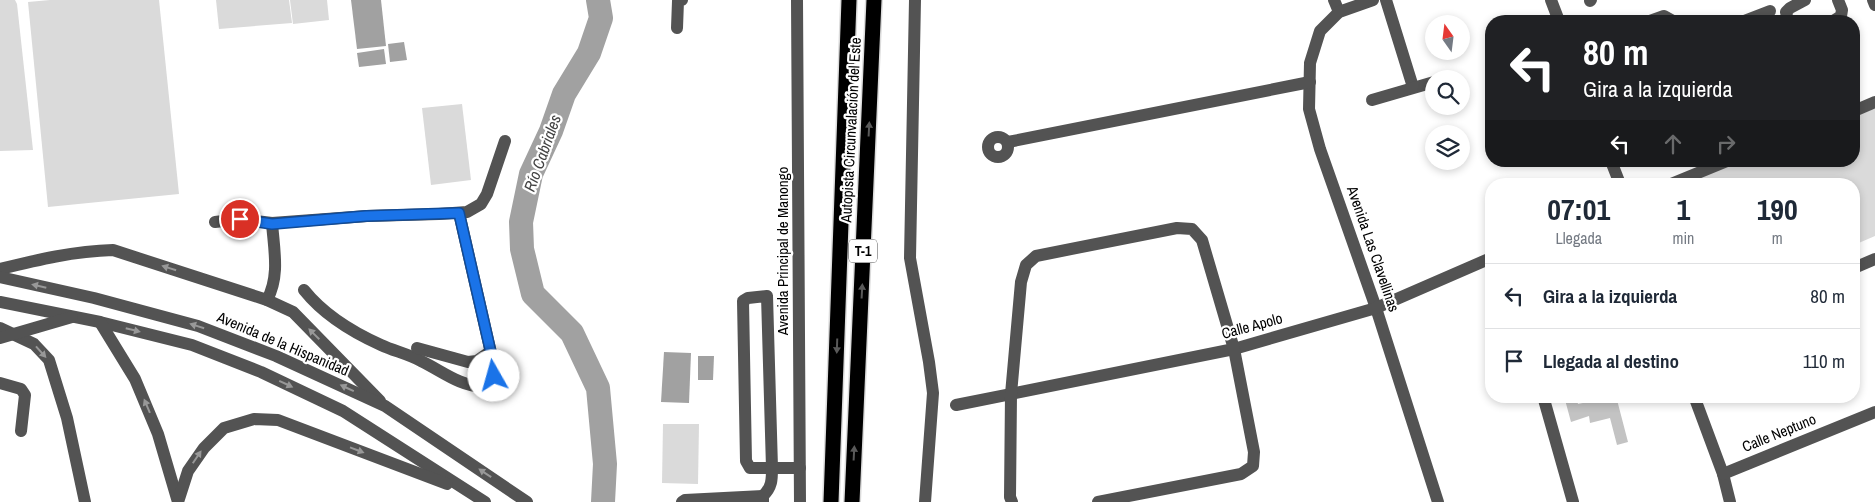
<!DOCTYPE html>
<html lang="es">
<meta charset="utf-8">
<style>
body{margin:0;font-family:"Archivo Narrow",sans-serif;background:#f2f2f3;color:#1f2937;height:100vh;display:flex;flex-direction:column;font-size:19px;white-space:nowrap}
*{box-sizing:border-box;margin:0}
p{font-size:16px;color:#747a83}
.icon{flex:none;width:28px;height:28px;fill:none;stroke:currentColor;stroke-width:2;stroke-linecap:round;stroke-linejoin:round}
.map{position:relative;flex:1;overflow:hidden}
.sheet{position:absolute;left:1485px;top:178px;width:375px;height:225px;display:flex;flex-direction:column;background:#fff;border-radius:20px;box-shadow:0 2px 8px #0003}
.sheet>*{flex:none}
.hud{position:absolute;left:1485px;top:15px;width:375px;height:152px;border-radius:20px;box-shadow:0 2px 8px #0003;background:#202124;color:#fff;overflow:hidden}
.needle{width:32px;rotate:346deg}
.tools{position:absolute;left:1425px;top:15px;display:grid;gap:10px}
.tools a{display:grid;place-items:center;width:45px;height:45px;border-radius:50%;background:#fff;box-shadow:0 2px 8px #0003;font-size:25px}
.pin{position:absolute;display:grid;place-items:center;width:42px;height:42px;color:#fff;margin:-21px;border:2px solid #fff;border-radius:50%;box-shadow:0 1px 5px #0007}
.me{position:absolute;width:55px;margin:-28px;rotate:353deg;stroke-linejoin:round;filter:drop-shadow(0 0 4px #0008)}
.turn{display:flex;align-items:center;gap:18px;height:105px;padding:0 15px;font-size:22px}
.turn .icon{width:65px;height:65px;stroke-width:2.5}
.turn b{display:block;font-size:35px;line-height:42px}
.lanes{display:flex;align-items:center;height:48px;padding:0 15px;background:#0003;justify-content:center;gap:25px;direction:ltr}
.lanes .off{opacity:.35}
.eta{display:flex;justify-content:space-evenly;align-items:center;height:85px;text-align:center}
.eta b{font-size:30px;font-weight:700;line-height:35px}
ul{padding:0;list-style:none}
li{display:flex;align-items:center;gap:15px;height:65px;padding:0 15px;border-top:1px solid #e0e1e3}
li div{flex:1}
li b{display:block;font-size:19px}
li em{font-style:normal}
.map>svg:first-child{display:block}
.green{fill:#dadada}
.water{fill:#a1a1a1}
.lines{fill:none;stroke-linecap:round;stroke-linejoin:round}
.river{stroke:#a1a1a1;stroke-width:24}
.building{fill:#c3c3c3}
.highway-casing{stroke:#dbdbdb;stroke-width:18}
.minor{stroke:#535353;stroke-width:12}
.highway{stroke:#000;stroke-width:15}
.oneway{fill:#595959}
.oneway2{fill:#989898}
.route-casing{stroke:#114b97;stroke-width:12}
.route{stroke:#1a73e8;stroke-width:9}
.labels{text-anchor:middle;stroke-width:4.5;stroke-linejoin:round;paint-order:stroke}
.shield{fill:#fff;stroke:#4c4c4c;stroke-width:1}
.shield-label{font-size:14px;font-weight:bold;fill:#000}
.street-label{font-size:15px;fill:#000;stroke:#fff}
.water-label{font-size:16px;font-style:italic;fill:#424242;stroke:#fff}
</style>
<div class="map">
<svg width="1875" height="502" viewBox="0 0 1875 502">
<rect width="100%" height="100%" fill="#fff"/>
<!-- green -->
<g class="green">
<path d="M0,0h15l2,4 16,146 -33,1z"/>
<path d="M50,0h109l20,194 -131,13 -20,-205z"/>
<path d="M216,0h73l3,23 -73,6z"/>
<path d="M290,0h37l2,20 -36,4z"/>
<path d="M462,104l9,76 -40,5 -9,-77z"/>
<path d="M1875,108v128l-21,9v-61h-175l58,-23h117v-44z"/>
<path d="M663,424h36l-1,60 -36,-1z"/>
</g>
<!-- water -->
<g class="water">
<path d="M351,0h30l5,46 -29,3z"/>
<path d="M404,42l3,18 -17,2 -2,-18z"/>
<path d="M384,49l2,15 -27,3 -2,-14z"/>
<path d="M664,352l27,1 -2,50 -28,-1z"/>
<path d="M698,356h16l-1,24h-15z"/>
</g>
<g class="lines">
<!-- river -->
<path class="river" d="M598,0l3,18 -12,35 -25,41 -13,37 -20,43 -10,48 1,27 11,45 39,39 26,55 7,76 -2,38"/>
</g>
<!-- building -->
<path class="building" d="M1564,396h12l2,8 38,-8 12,46 -11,3 -7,-27 -20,5 -1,-7 -18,6z"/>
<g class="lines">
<!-- highway casing -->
<g class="highway-casing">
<g id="highway">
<path d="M831,502l18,-502"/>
<path d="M852,502l22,-502"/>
</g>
</g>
<!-- minor -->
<g class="minor">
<path d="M797,0l3,502"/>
<path d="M915,0l-5,258 19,104 4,31 -8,109"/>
<path d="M1334,0l5,12"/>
<path d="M1373,0l-34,12 -19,19 -10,32 -1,46 11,40 56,159 62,194"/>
<path d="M1386,0l27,87"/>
<path d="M1551,0l8,21"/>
<path d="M1873,0l2,5"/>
<path d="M1590,1l1,-1"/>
<path d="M1650,21l14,-5 9,5"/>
<path d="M1744,21l26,-10"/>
<path d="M1788,21l-2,-9 4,-4 15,-8"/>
<path d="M1833,21l8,-5 1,-6 -4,-10"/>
<path d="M677,28l1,-27 4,-1"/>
<path d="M1372,100l62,-18"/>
<path d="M1854,111l21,-9"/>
<circle cx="998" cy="147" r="10"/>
<path d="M1008,142l302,-60"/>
<path d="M1611,161l9,23"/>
<path d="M1671,184l56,-23"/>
<path d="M215,222l25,-3 32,4 95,-7 72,-2 28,-2 14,-8 6,-10 18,-53"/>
<path d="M1854,268l21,-9"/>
<path d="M0,269c37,-9 74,-18 113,-19l154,50 26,12 87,89"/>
<path d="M0,277l94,21 104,28 78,30 109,50 142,96"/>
<path d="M304,290c20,25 48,42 77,55 13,6 27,9 40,16 21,10 38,25 63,26l10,-10v-11l-35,-153"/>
<path d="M767,296l5,172h-22l-4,-7 -3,-160 5,-3z"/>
<path d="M267,300c13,-24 7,-50 5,-77"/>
<path d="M0,302l100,20 92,23 69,27 82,39 142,91"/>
<path d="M100,322l35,57 23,55 20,68"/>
<path d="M0,328l34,16 15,16 18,58 18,84"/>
<path d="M0,338l72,-21"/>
<path d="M417,348l51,14 9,-1 10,-7 3,1 3,9"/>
<path d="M0,383l21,6 4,6 -4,36"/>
<path d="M1543,396l30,106"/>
<path d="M1694,396l29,78 7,28"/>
<path d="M956,405l278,-56 142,-41 115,-50"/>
<path d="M1723,474l152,-62"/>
<path d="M178,502l10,-31 16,-23 20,-20 30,-9 24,1 169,64"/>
<path d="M682,502l3,-2 78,-4"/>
<path d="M763,502v-6c9,-9 9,-16 9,-28h28"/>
<path d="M1012,502l-2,-5 1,-103 10,-112 5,-17 10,-9 141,-28 15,1 10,11 32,109 20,103 -1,14 -12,8 -143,28"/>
</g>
<!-- highway -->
<use href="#highway" class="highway"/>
</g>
<!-- one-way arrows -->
<defs><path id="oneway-solid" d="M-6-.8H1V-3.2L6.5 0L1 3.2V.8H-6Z" transform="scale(1.25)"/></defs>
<g class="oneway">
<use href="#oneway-solid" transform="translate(869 129) rotate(-87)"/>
<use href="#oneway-solid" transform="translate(862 291) rotate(-87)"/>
<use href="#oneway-solid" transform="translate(837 346) rotate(92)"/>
<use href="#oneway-solid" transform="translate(854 453) rotate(-87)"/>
</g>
<g class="oneway2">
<use href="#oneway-solid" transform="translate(169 268) rotate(-162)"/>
<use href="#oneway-solid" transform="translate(39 286) rotate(-167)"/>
<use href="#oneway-solid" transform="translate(197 326) rotate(-163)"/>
<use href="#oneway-solid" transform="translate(133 330) rotate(14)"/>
<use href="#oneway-solid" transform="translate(314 334) rotate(-135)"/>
<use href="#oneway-solid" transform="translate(41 352) rotate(48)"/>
<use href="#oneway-solid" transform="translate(286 384) rotate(25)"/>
<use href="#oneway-solid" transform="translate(347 388) rotate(-155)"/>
<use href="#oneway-solid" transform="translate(147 406) rotate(-113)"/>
<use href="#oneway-solid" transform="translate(357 450) rotate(21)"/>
<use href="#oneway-solid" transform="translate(197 457) rotate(-56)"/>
<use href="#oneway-solid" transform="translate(485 473) rotate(-146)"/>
</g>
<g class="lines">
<!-- route casing -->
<g class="route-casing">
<path id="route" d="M240,219l32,5 94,-8 93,-3 35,153v10"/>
</g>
<!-- route -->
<use href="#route" class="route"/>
</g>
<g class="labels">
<!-- shield labels -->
<rect class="shield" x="849" y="239.5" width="28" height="23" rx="4"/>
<g class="shield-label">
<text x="863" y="256">T-1</text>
</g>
<!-- street labels -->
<g class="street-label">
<text transform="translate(851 130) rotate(-87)" y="5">Autopista Circunvalación del Este</text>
<text transform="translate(1373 249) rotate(71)" y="5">Avenida Las Clavellinas</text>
<text transform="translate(783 251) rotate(-90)" y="5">Avenida Principal de Manongo</text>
<text transform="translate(1252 326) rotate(-15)" y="5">Calle Apolo</text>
<text transform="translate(283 344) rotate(23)" y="5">Avenida de la Hispanidad</text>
<text transform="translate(1779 433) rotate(-22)" y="5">Calle Neptuno</text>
</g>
<!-- water labels -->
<g class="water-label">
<text transform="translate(542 153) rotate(-70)" y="6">Río Cabriales</text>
</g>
</g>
</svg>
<div class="tools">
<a><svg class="needle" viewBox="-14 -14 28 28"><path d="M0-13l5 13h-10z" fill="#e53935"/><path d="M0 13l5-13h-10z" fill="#747a83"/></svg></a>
<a><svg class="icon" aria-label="search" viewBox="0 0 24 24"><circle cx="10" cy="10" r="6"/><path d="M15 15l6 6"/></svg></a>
<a><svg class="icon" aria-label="layers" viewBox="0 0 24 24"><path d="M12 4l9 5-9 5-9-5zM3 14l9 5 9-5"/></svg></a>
</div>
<div class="pin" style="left:240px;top:219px;background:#d93025"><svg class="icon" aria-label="arrive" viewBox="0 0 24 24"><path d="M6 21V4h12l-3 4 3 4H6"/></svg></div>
<svg class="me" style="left:494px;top:376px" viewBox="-20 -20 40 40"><circle r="19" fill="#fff"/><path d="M0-13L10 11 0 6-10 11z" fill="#1a73e8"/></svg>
<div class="hud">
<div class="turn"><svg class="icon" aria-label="left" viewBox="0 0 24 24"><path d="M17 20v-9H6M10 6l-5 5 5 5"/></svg><div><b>80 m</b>Gira a la izquierda</div></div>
<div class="lanes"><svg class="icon" aria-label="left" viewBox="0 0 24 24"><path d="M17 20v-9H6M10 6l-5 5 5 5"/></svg><svg class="icon off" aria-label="ahead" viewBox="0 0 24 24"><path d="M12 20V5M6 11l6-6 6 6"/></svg><svg class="icon off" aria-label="right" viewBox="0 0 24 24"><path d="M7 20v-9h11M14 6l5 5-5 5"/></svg></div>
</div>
<section class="sheet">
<div class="eta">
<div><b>07:01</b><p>Llegada</p></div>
<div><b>1</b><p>min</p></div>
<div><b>190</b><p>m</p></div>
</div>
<ul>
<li><svg class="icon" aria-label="left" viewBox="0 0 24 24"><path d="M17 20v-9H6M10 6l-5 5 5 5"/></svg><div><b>Gira a la izquierda</b></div><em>80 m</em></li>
<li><svg class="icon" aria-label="arrive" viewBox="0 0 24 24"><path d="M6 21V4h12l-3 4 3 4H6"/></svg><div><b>Llegada al destino</b></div><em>110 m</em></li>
</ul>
</section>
</div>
